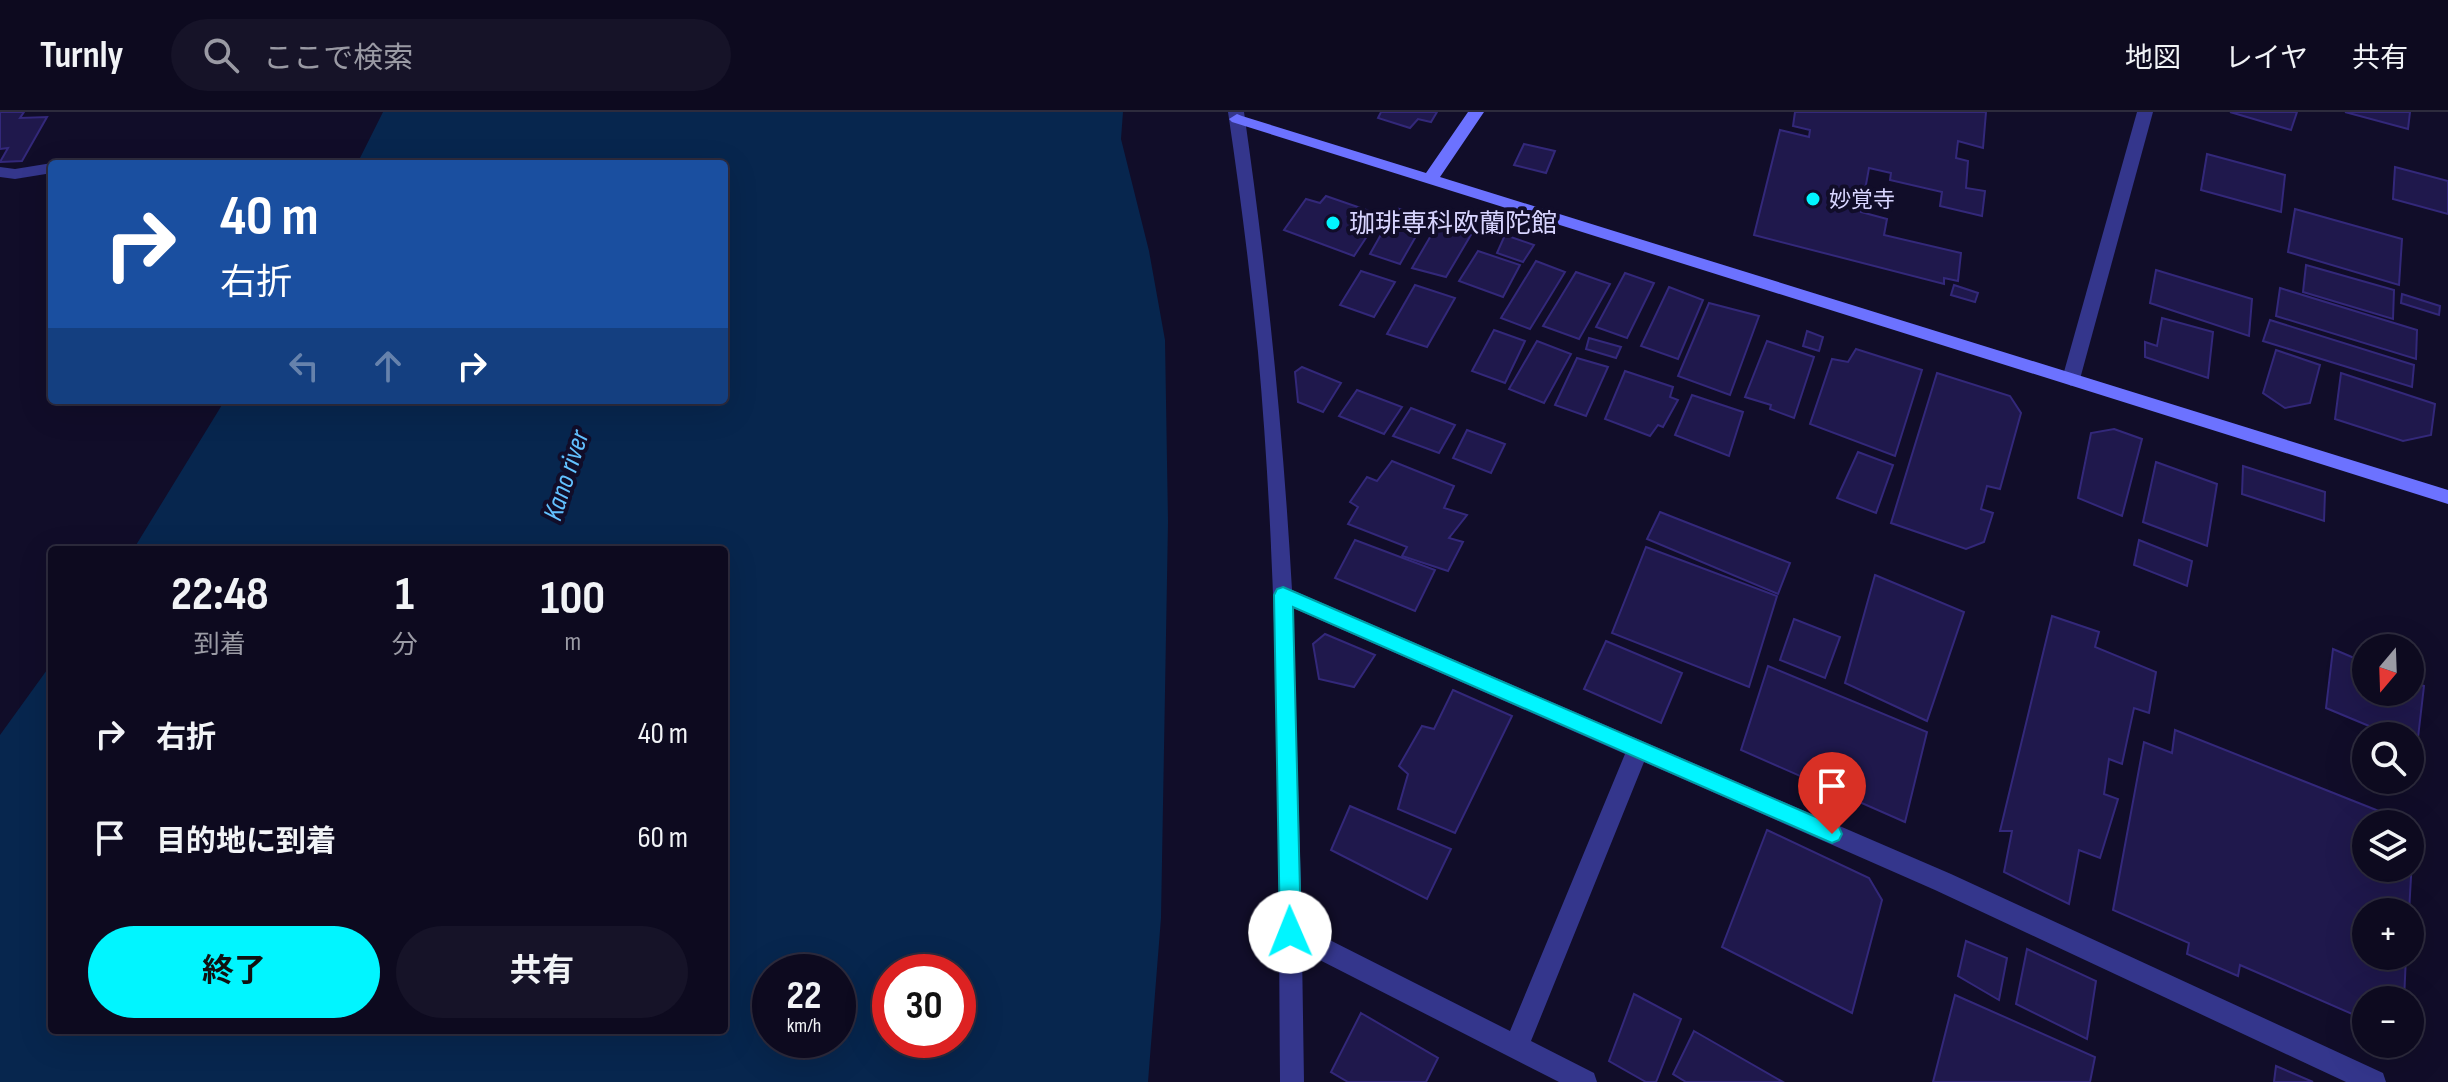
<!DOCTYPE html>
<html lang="ja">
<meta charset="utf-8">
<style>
body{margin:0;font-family:"Sofia Sans Condensed","Noto Sans JP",sans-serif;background:#161328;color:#f1f3f6;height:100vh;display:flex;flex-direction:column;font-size:30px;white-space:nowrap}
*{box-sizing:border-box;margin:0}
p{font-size:26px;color:#9a9aa4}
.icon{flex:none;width:44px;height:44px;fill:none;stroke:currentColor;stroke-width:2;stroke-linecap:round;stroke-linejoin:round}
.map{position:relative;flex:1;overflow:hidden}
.drawer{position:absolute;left:48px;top:434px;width:680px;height:488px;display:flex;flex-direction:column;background:#0d0a1f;border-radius:8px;box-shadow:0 8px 32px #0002,0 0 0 2px #2d2b3d}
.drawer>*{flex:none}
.top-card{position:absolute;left:48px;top:48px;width:680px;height:244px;border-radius:8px;box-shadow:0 8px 32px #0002,0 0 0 2px #2d2b3d;background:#1a4fa0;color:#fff;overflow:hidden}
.needle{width:52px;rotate:199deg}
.buttons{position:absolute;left:2352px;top:522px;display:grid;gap:16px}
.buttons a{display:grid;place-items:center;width:72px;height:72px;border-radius:50%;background:#0d0a1f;box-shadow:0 8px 32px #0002,0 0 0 2px #2d2b3d;font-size:40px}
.speed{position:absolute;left:752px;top:842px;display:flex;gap:16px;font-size:40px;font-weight:700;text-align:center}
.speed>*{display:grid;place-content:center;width:104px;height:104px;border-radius:50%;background:#0d0a1f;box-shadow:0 8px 32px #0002,0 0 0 2px #2d2b3d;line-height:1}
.speed small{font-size:20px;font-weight:400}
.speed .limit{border:12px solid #d22;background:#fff;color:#111}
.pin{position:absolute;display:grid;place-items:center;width:68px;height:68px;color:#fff;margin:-82px -34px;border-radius:50% 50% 50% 0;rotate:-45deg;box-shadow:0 0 8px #0007}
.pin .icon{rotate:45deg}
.me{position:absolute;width:88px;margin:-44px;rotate:359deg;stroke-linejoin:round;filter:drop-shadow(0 0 6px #0008)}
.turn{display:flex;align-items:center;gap:28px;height:168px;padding:0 40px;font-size:36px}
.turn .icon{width:104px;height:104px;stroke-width:2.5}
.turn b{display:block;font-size:56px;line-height:68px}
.lanes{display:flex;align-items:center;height:76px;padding:0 40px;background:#0003;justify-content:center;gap:40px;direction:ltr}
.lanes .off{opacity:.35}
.eta{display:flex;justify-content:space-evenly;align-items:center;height:136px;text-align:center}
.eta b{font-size:48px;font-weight:700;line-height:56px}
.action{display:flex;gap:16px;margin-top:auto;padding:16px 40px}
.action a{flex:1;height:92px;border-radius:48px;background:#01f5ff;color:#111;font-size:32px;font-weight:700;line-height:92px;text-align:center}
.action a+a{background:#161328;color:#f1f3f6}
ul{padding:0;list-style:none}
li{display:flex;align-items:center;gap:24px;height:104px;padding:0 40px}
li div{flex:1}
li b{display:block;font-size:30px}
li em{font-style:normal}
header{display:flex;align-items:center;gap:48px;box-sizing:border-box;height:112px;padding:0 40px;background:#0d0a1f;border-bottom:2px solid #2d2b3d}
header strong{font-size:38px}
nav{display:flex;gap:44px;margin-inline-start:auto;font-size:28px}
.search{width:560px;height:72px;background:#161328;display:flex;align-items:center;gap:20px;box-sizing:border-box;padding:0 28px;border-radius:44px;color:#9a9aa4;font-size:30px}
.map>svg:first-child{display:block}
.water{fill:#07264e;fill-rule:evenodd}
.building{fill:#1f184c;stroke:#33287a;stroke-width:2;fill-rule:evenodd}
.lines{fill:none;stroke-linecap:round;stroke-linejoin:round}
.street{fill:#34368c;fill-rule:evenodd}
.secondary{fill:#6c72ff;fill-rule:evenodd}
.route{fill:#01f5ff;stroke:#019fa6;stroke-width:2}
.poi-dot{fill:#01f5ff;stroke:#110d29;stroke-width:3}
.labels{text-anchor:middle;stroke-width:8;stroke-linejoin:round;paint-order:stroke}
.far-poi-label{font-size:22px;fill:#d8d5ff;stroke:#110d29;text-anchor:start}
.poi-label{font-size:26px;fill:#d8d5ff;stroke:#110d29;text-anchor:start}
.water-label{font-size:28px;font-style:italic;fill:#63c1ff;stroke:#110d29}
</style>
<header>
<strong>Turnly</strong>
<div class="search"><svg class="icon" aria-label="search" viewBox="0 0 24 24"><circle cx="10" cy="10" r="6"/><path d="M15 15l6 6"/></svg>ここで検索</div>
<nav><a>地図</a><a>レイヤ</a><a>共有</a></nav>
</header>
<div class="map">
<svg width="2448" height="970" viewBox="0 0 2448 970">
<rect width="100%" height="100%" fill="#110d29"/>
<!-- water -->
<path class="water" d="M383,0h740l-2,27 28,112 16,89 3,182 -7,396 -13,164h-1148v-347l52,-72v367h672v-480h-591l92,-150h499v-236h-367zM770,860h68v68h-68zM958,860v68h-68v-68z"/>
<!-- building -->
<g class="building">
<path d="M0,0h24l-4,6 27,-1 -25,44 -22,1 8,-14 -8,1z"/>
<path d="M1381,0h56l-6,10 -13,-3 -8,9 -32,-10z"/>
<path d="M1795,0h191l-3,36 -25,-7 -2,17 12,3 -2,27 19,3 -3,25 -42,-10 2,-14 -52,-12 1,-7 -22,-5 -8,44 26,7 -3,16 77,18 -3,28 -14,-3v6l-190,-49 26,-105 29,7 1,-7 -17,-4z"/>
<path d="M2230,0h67l-6,18z"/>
<path d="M2345,0h65l-2,17z"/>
<path d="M1524,32l31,7 -9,22 -32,-8z"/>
<path d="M2207,42l78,21 -4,37 -80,-22z"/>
<path d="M2395,55l53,14v33l-55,-15z"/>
<path d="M1326,84l55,19 -27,41 -70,-26 22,-31 14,4z"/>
<path d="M1396,96l31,9 -27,47 -30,-10z"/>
<path d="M2295,97l107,30 -3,46 -111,-33z"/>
<path d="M1443,103l27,6 -2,4 7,3 -29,49 -34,-9z"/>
<path d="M1505,123l29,10 -11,17 -26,-9z"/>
<path d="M1478,139l42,14 -17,32 -44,-16z"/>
<path d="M1536,149l29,11 -35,57 -29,-11z"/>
<path d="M2306,153l88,25 -1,29 -90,-27z"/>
<path d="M2156,158l96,29 -3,37 -99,-33z"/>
<path d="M1361,159l34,11 -21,35 -34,-12z"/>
<path d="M1576,160l34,12 -31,55 -36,-13z"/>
<path d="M1625,161l29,10 -27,55 -31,-11z"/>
<path d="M1415,173l40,13 -28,49 -40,-13z"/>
<path d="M1954,173l24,8 -3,9 -24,-7z"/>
<path d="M1669,175l34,13 -25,59 -37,-13z"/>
<path d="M2280,176l137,42 -1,29 -140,-43z"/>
<path d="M2402,182l38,12 -1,9 -38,-12z"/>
<path d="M1709,191l50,13 -29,79 -52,-19z"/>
<path d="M2162,206l51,14 -5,46 -63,-21v-15l12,4z"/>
<path d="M2270,208l144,45 -2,22 -149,-46z"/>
<path d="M1494,218l31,11 -20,42 -33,-12z"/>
<path d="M1807,219l16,6 -4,14 -16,-5z"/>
<path d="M1589,226l32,9 -5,11 -30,-9z"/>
<path d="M1537,229l34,13 -27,49 -35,-14z"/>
<path d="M1767,229l47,16 -20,61 -24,-9 1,-4 -26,-8z"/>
<path d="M1856,237l66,21 -27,86 -85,-32 22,-65 16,3z"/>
<path d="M2276,238l44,15 -10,38 -25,5 -22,-15z"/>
<path d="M1577,246l31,9 -22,49 -31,-11z"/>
<path d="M1302,255l39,16 -18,29 -25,-10 -3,-30z"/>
<path d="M1625,259l48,16 -3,10 8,3 -15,27 -5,-2 -8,11 -45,-17z"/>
<path d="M1937,261l73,23 11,17 -21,76 -13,-3 -6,23 12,4 -9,29 -18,7 -75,-26z"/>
<path d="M2341,261l94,31 -4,31 -28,6 -68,-22z"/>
<path d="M1357,278l45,17 -18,27 -45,-18z"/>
<path d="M1692,283l51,17 -14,44 -54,-21z"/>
<path d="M1411,296l44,17 -16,28 -46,-17z"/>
<path d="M2114,317l28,10 -20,77 -44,-18 13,-65z"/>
<path d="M1467,318l38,14 -14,29 -38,-15z"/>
<path d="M1858,340l35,13 -17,48 -39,-15z"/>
<path d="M1392,349l62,25 -10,22 23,7 -18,23 14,4 -15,29 -46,-15 5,-9 -59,-23 10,-17 -8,-5 17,-25 10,4z"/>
<path d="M2156,350l61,22 -10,62 -64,-24z"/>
<path d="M2243,354l82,26 -1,29 -82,-27z"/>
<path d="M1660,400l130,51 -12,31 -131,-55z"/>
<path d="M1355,428l80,30 -20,41 -80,-33z"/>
<path d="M2139,428l53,21 -5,25 -53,-21z"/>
<path d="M1646,435l131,49 -28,91 -137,-54z"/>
<path d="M1875,463l89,37 -37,109 -82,-38z"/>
<path d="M2052,504l47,16 -4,15 61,25 -7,41 -15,-5 -12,56 -13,-5 -5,35 14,5 -18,59 -21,-8 -10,54 -65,-32 8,-41h-12z"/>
<path d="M1794,507l46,18 -15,41 -45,-18z"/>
<path d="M1325,522l50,21 -21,32 -35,-8 -6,-35z"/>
<path d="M1606,529l76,32 -21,50 -77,-34z"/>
<path d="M2333,537l33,14v29h44v-11l14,5 -7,60 -7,-3v-7h-17l-67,-28z"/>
<path d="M1768,554l159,66 -22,90 -164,-72z"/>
<path d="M1453,578l59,26 -57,117 -57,-24 10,-35 -9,-8 23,-40 12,3z"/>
<path d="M2175,618l239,95 -5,87h-43v44h40l-2,44h-38v20l-126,-55 -2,11 -51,-22 2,-11 -76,-33 31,-168 28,11zM2366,712h44v44h-44z"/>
<path d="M1350,694l101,43 -24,50 -96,-49z"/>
<path d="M1767,718l102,48 13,22 -30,113 -130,-66z"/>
<path d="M1966,829l41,17 -8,42 -41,-24z"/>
<path d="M2027,837l69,32 -9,58 -71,-35z"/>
<path d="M1634,882l47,25 -25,63h-10l-37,-21z"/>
<path d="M1955,883l140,62 -5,25h-157z"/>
<path d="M1361,901l77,45 -12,24h-78l-17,-10z"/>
<path d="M1694,919l89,51h-97l-13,-8z"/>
<path d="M2276,954l37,16h-39z"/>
</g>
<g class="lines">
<!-- street -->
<g class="street">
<path d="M1228,0h16c23,159 39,318 48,478l659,284 432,199 3,9h-40l-411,-192 -291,-128 -113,279 63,32 3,9h-38l-257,-131 2,131h-24c-2,-243 0,-488 -22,-730 -8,-80 -18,-160 -30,-240zM1293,496l332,146 -115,277 -208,-105z"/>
<path d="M2137,0h16l-73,267 -9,7 -9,-7z"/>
<path d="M52,51l4,1h-4v9l-37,6 -15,-2v-10l15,2z"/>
</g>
<!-- secondary -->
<path class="secondary" d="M1468,0h16l-44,65 1008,313v14l-1216,-382 -3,-3 8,-5 5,2 184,57z"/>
</g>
<!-- route -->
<path class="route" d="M1283,475l556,240 3,7 -3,6 -7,3 -7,-3 -532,-233 8,325 -3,7 -8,3 -7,-3 -3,-7 -6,-337 3,-6z"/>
<!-- markers -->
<g class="poi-dot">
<circle cx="1813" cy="87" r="8"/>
<circle cx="1333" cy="111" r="8"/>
</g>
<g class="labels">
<!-- far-poi labels -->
<g class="far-poi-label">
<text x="1829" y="95">妙覚寺</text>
</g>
<!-- poi labels -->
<g class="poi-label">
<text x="1349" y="120">珈琲専科欧蘭陀館</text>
</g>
<!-- water labels -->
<g class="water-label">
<text transform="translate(565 363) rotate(-72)" y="10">Kano river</text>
</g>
</g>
</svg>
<div class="buttons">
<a><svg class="needle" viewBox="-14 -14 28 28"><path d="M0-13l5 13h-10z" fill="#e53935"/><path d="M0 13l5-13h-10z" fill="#9a9aa4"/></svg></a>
<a><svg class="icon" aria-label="search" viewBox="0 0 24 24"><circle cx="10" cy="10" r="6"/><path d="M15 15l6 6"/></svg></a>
<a><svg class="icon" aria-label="layers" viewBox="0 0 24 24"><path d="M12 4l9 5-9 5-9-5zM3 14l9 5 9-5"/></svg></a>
<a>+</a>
<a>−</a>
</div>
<div class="speed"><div>22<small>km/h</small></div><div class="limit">30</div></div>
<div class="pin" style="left:1832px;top:722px;background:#d93025"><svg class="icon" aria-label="arrive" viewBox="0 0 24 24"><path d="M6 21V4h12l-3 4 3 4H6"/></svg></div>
<svg class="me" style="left:1290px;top:820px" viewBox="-20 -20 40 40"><circle r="19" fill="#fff"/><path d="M0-13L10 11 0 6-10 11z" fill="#01f5ff"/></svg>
<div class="top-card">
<div class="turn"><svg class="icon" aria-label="right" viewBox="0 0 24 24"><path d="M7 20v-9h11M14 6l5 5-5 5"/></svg><div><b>40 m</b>右折</div></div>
<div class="lanes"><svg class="icon off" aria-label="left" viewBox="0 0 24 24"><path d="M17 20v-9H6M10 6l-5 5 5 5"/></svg><svg class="icon off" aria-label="ahead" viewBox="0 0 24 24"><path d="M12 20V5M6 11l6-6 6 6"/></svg><svg class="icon" aria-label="right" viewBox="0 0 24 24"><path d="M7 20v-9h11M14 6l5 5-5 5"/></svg></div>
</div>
<section class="drawer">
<div class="eta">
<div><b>22:48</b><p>到着</p></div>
<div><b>1</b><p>分</p></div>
<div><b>100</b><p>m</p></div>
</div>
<ul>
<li><svg class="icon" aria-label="right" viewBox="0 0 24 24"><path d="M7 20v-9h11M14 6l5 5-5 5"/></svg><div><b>右折</b></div><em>40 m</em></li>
<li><svg class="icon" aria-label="arrive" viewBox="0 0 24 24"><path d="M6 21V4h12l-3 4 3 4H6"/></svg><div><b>目的地に到着</b></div><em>60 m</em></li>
</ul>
<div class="action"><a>終了</a><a>共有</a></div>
</section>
</div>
